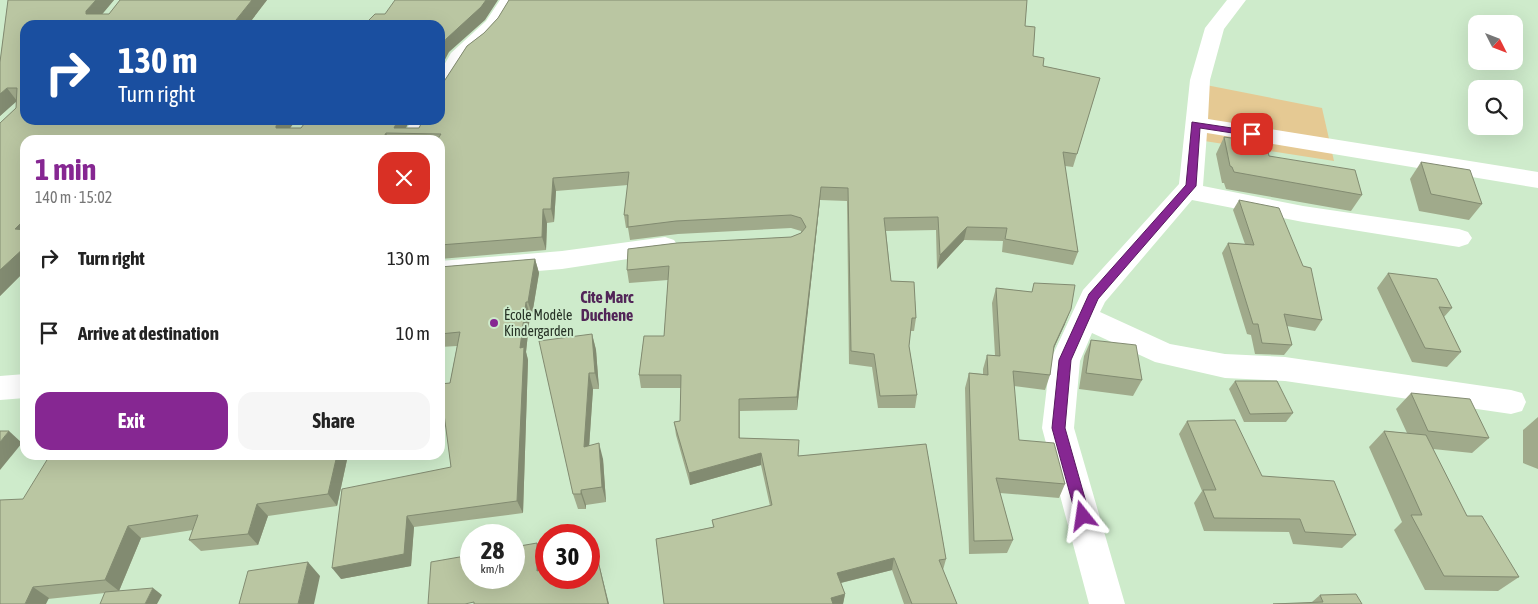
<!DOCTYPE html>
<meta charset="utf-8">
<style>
body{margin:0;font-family:"Asap Condensed",sans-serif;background:#f6f6f6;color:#222;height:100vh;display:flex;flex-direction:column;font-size:19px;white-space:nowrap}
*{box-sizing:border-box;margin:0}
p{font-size:16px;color:#767676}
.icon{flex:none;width:28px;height:28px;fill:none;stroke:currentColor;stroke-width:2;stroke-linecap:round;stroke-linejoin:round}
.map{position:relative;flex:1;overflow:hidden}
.sheet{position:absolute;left:20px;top:135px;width:425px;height:325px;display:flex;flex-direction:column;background:#fff;border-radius:15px;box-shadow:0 5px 20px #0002}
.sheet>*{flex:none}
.guide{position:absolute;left:20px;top:20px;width:425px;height:105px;border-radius:15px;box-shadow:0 5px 20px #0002;background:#1a4fa0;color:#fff;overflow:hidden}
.needle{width:32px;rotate:132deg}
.buttons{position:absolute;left:1468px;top:15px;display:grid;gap:10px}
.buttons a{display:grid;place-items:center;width:55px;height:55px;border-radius:10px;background:#fff;box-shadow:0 5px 20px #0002;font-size:25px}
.speed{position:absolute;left:460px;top:524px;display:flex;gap:10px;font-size:25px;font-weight:700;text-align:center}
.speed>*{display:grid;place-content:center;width:65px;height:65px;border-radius:50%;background:#fff;box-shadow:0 5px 20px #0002;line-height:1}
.speed small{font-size:12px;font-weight:400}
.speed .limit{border:8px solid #d22;background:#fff;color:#111}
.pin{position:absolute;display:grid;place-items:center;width:42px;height:42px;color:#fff;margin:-21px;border-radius:10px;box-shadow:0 2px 8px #0006}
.me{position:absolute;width:55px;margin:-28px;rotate:345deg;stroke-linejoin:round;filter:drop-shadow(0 0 4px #0008)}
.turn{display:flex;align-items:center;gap:18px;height:105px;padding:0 15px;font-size:22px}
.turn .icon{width:65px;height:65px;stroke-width:2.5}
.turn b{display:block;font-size:35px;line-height:42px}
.round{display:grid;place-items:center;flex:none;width:52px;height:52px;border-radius:15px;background:#f6f6f6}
.overview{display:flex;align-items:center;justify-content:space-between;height:85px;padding:0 15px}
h1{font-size:30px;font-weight:700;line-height:38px;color:#862792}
.action{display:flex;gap:10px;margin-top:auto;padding:10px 15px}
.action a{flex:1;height:58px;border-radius:15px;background:#862792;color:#fff;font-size:20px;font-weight:700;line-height:58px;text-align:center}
.action a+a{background:#f6f6f6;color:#222}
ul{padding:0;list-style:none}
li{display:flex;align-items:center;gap:15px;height:75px;padding:0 15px}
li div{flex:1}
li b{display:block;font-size:19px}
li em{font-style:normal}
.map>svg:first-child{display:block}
.green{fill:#e5c993}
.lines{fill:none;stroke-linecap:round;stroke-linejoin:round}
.minor{fill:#fff;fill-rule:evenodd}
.wall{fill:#a0aa8b}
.shaded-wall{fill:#828b71}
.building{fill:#bac6a2;stroke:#828b71}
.route{fill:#862792;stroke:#57195f}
.poi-dot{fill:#862792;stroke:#ceebcb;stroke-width:2}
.labels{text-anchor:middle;stroke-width:4;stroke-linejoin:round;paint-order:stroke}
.poi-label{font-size:14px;fill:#273226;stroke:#ceebcb;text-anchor:start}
.quarter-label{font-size:16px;font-weight:bold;fill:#522558;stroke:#ceebcb}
</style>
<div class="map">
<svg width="1538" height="604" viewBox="0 0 1538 604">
<rect width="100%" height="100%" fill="#ceebcb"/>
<!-- green -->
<path class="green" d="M1206,85l116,23 12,53 -136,-21z"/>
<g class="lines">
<!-- minor -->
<g class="minor">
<path d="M500,0h18l-18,29 -14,15 -17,13 -22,37 -7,2v-24l11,-19 35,-32z"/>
<path d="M1227,0h19l-22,29 -14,51 -2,39 330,53v16l-331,-55 -4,53 100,20 156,23 9,3 4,6 -4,6 -9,3 -156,-25 -111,-22 -87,102 -5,10 70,32 55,10 60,3 226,33 11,3 4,9 -4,9 -11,3 -226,-33 -60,-3 -70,-16 -63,-29 -12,28 -6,67 51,176h-36l-47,-176 8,-67 33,-71 96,-106 11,-104 15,-52z"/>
<path d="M412,120h22l-12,20h-22z"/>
<path d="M665,237l9,3 4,6 -4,6 -112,17 -122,10v-18l122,-10z"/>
<path d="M25,374v24l-25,2v-24z"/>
</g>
</g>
<!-- wall -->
<g class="wall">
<path d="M8,0h106l-12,14h7l11,-14h147l-19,25h-223v95h271l-6,8h11l6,-8h103l-4,8h13l4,-8h17v-36l3,-1 24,-37 17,-13 14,-15 11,-18h518l-2,26 10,1 -2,29 11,2 -1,8 57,12 -27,89 -8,-1 13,86 -5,13 -71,-13 1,-11 -39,-1 -27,29 -1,-39 -50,1 5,50 23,1 2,36 -2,13h-4l-1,15 8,49 -2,13h-37l-6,-41 -23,-3 -2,-163 -27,-1 -23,210 -57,1v27l59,2 -1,16 128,-12 20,115 -3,11 14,34h-53l-12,-34 -51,13 4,11 -2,10h-179l-8,-65 57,-12 -1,-7 58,-14 -9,-41 -71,20 -14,-50 -2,-13 6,-1 1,-33h-40l-2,-13 5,-39h20l4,-56 -39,3 -2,-13 1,-21 49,-6 114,-6 10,-4v-2l-10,-3 -113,6 -48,6 -2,-12h-2l-2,-13 4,-30 -72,6 -2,31 -7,1 -1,27 -106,9v-119h-415v131l-25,25v-173l16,-15v-7l-16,15v-54z"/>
<path d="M1224,137l45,19 93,39 -11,16 -125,-22 -2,-6h-2l-6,-29z"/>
<path d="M1421,162l61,42 -13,16 -50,-9 -9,-32z"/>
<path d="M1239,200l83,120 -7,11 -28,-5 5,19 -8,10 -29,-1 -4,-19 -4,-1 -25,-81 6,-10 17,1 -12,-34z"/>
<path d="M535,259l4,14 -7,42h-2l-4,37 2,8 -5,153 -109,14 -3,39 -70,13 110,-112 -5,-40 -6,1v-44l10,-1 7,-37 -17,1v-80z"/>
<path d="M1388,273l64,35 -8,9 17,35 -14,15 -35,-5 -35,-74z"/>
<path d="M1034,283l31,41 -12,25 -3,26 -5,15 -31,-4 5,54 46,44 -6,14 -59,-5 13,47 -6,13 -38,1 -4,-166 4,-15 14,1v-5l4,-14h8l-3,-52 4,-15 36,4z"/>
<path d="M592,334l4,16 3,39h-6l-4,57 14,13 3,43 -20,3v4h-8l-5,-15z"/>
<path d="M1091,340l51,40 -9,16 -54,-7 5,-33z"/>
<path d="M1235,381l58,32 -7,9h-42l-15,-33z"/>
<path d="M1411,393l78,45 -17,15 -39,-4 34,67 52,61 -21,14 -73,-1 -31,-60 8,-8 -33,-75 15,-16 23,2 -11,-24z"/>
<path d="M1538,417v52l-15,-6v-33z"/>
<path d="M1187,421l75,55 94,59 -14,13 -49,-4 -4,-12 -85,-1 -10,-28 8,-12 -23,-57z"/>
<path d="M348,455l-11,51 -69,10 -10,29 -57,6 -12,-11 4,-10 -52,8 -22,53 43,4 -57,-2 -105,11 23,-105z"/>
<path d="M1320,595l42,9 -50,-2z"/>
</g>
<!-- shaded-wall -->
<g class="shaded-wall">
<path d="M96,0h18l-20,24 -8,-10v-3z"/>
<path d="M252,0h15l-19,25h-16z"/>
<path d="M486,0h12l-13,20 -36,32 -9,17v-20l6,-10z"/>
<path d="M7,88l10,13 -17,15v-22z"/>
<path d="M280,120h16l-14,19 -6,-11v-2z"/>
<path d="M398,120h12l-7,13 -9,-5z"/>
<path d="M386,133l3,7h-7z"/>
<path d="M553,178l3,13 -2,31 -3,-13z"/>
<path d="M821,187l-1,13 -23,210v-13z"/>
<path d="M543,209l4,14 -1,27 -4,-13z"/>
<path d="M25,219v21l-10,-11z"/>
<path d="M967,227l-3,13 -27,29 3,-14z"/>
<path d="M25,247v24l-25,25v-26z"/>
<path d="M535,259l4,14 -7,42 -4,-13z"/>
<path d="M526,302l4,13 -4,37 2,8 -5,153 -6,-12 3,-153z"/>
<path d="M1071,309l-6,15 -17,37 6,-15z"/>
<path d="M592,334l4,16 3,39 -4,-16z"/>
<path d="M589,373l4,16 -5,74 -4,-16z"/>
<path d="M9,431l13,12 -22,27v-28z"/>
<path d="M599,443l4,16 3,43 -4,-15z"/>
<path d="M761,453v12l-71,20 -1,-12z"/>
<path d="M337,455h11l-11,51 -9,-12z"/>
<path d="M581,490l5,15v4l-5,-15z"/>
<path d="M257,504l11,12 -10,29 -10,-11z"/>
<path d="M407,516l7,11 -3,39 -70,13 -9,-11z"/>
<path d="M128,526l13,12 -22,53 -14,-11z"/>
<path d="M537,543l5,12v27l-5,-11z"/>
<path d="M596,552l13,52h-1z"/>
<path d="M894,558l-2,12 -56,14 1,-11z"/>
<path d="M308,562l12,14 -6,28h-16z"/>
<path d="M33,587l16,11 -3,6h-21z"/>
<path d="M153,588l9,7 -5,9h-12z"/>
<path d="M845,594l-2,10h-13l1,-6z"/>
</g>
<!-- building -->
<g class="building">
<path d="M8,0h88l-10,11v3h23l11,-14h132l-20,25h-207v95h255l-4,6v2h25l6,-8h91l-4,8h25l4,-8h17v-36l3,-1 24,-37 17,-13 14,-15 11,-18h518l-2,26 10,1 -2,29 11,2 -1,8 57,12 -23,76 -14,-2 15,100 -73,-13 2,-11 -40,-1 -27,28 -2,-38 -54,1 7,63 23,1 2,36h-4l-3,28 8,49 -37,1 -6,-42 -23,-3 -3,-163 -27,-1 -24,210 -58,2v39l60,2 -1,16 128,-12 20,115 -7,1 18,44h-45l-18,-46 -57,15 8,21 -14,4 2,6h-169l-8,-65 58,-12 -2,-7 60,-15 -11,-52 -72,20 -15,-51 6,-1 1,-46h-42l5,-39h20l5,-70 -42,4 1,-21 49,-6 114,-6 10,-4 5,-6 -5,-9 -10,-3 -115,6 -48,6v-12h-4l5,-43 -76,6 -2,31h-8l-1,28 -102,8v-105h-3l4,-6 -55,-1 -4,7h-357v79l-10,10 10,1v17l-25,23v-147l16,-15 1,-20h-10l-7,6v-32z"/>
<path d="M395,0h91l-5,7 -35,32 -6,10v-24h-121l1,-2 45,1 10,-10h10z"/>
<path d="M1224,137l42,6 3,13 86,14 7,25 -128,-23 -2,-5 -2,-1z"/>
<path d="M1421,162l49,8 12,34 -51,-10z"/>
<path d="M1239,200l40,8 24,58 8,2 11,52 -38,-6 8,31 -30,-2 -4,-19h-5l-25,-81 26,2z"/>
<path d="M535,259l-7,43h-2l-6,46 4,-1 -7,154 -110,15 -3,38 -72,14 10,-79 109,-22 -7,-53h-4v-30l10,-1 10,-51 -20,2v-67z"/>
<path d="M1388,273l49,6 15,29 -13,-1 22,45 -36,-4z"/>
<path d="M1034,283l41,2 -4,24 -17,37 -4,29 -37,-4 6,69 35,3 11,41 -69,-6 17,62 -39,1 -5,-168 19,2 -1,-20 13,1 -4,-68 36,4z"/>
<path d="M592,334l3,39h-6l-5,74 15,-4 3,44 -21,3v4h-8l-34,-153z"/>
<path d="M1091,340l45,5 6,35 -56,-7z"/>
<path d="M1235,381h42l16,32 -43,1z"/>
<path d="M1411,393l59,6 19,39 -61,-7z"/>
<path d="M1235,420l27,56 72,5 22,54 -51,-3 -5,-13 -86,-1 -11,-28h13l-29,-69z"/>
<path d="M0,431h9l-9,11z"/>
<path d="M1384,431l42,4 41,81h15l37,61 -75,-1 -33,-61h11z"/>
<path d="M50,455h287l-9,39 -71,10 -9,30 -59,6 9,-25 -70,11 -23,54 -72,7 -8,17h-25v-104l23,-1z"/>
<path d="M537,543v28l9,-3v10h43v-23l7,-3 12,52h-134v-2l-9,2h-37l3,-42 40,-7v23h43v-31z"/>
<path d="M308,562l-10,42h-59l9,-33z"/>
<path d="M153,588l-8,16h-45l5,-12z"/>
<path d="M1356,594l6,10h-89l50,-2 -3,-7z"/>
</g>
<!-- route -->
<path class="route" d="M1192,122l60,9 5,3 -5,2 -52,-8 -4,58 -98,113 -27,61 -6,68 25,88 -2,4 -5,2 -5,-2 -2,-4 -24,-88 7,-68 30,-66 97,-109z"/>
<!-- markers -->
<circle class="poi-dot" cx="494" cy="323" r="5"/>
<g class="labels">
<!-- poi labels -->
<g class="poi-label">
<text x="504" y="320">École Modèle<tspan x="504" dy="16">Kindergarden</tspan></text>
</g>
<!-- quarter labels -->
<g class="quarter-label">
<text x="607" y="303">Cite Marc<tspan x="607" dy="18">Duchene</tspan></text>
</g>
</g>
</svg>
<div class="buttons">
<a><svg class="needle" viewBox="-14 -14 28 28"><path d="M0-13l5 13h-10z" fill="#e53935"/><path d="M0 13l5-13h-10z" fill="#767676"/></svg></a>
<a><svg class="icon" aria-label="search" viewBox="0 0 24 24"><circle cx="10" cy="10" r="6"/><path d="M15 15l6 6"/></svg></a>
</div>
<div class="speed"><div>28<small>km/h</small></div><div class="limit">30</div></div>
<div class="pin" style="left:1252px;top:134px;background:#d93025"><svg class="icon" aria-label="arrive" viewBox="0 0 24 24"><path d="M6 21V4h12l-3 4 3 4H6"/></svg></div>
<svg class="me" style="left:1083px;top:516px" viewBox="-20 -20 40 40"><path d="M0-17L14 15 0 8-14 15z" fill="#862792" stroke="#fff" stroke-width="4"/></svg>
<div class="guide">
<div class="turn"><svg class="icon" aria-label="right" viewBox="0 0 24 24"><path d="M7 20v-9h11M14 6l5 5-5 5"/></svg><div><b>130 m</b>Turn right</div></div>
</div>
<section class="sheet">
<div class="overview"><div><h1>1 min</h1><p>140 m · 15:02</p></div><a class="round" style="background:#d93025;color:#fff"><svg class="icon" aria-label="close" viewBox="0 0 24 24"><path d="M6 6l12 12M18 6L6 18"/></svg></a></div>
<ul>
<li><svg class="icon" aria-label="right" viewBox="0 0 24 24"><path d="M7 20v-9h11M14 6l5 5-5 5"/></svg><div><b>Turn right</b></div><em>130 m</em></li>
<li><svg class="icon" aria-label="arrive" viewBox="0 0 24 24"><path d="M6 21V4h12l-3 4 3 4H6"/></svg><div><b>Arrive at destination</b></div><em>10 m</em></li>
</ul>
<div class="action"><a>Exit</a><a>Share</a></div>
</section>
</div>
